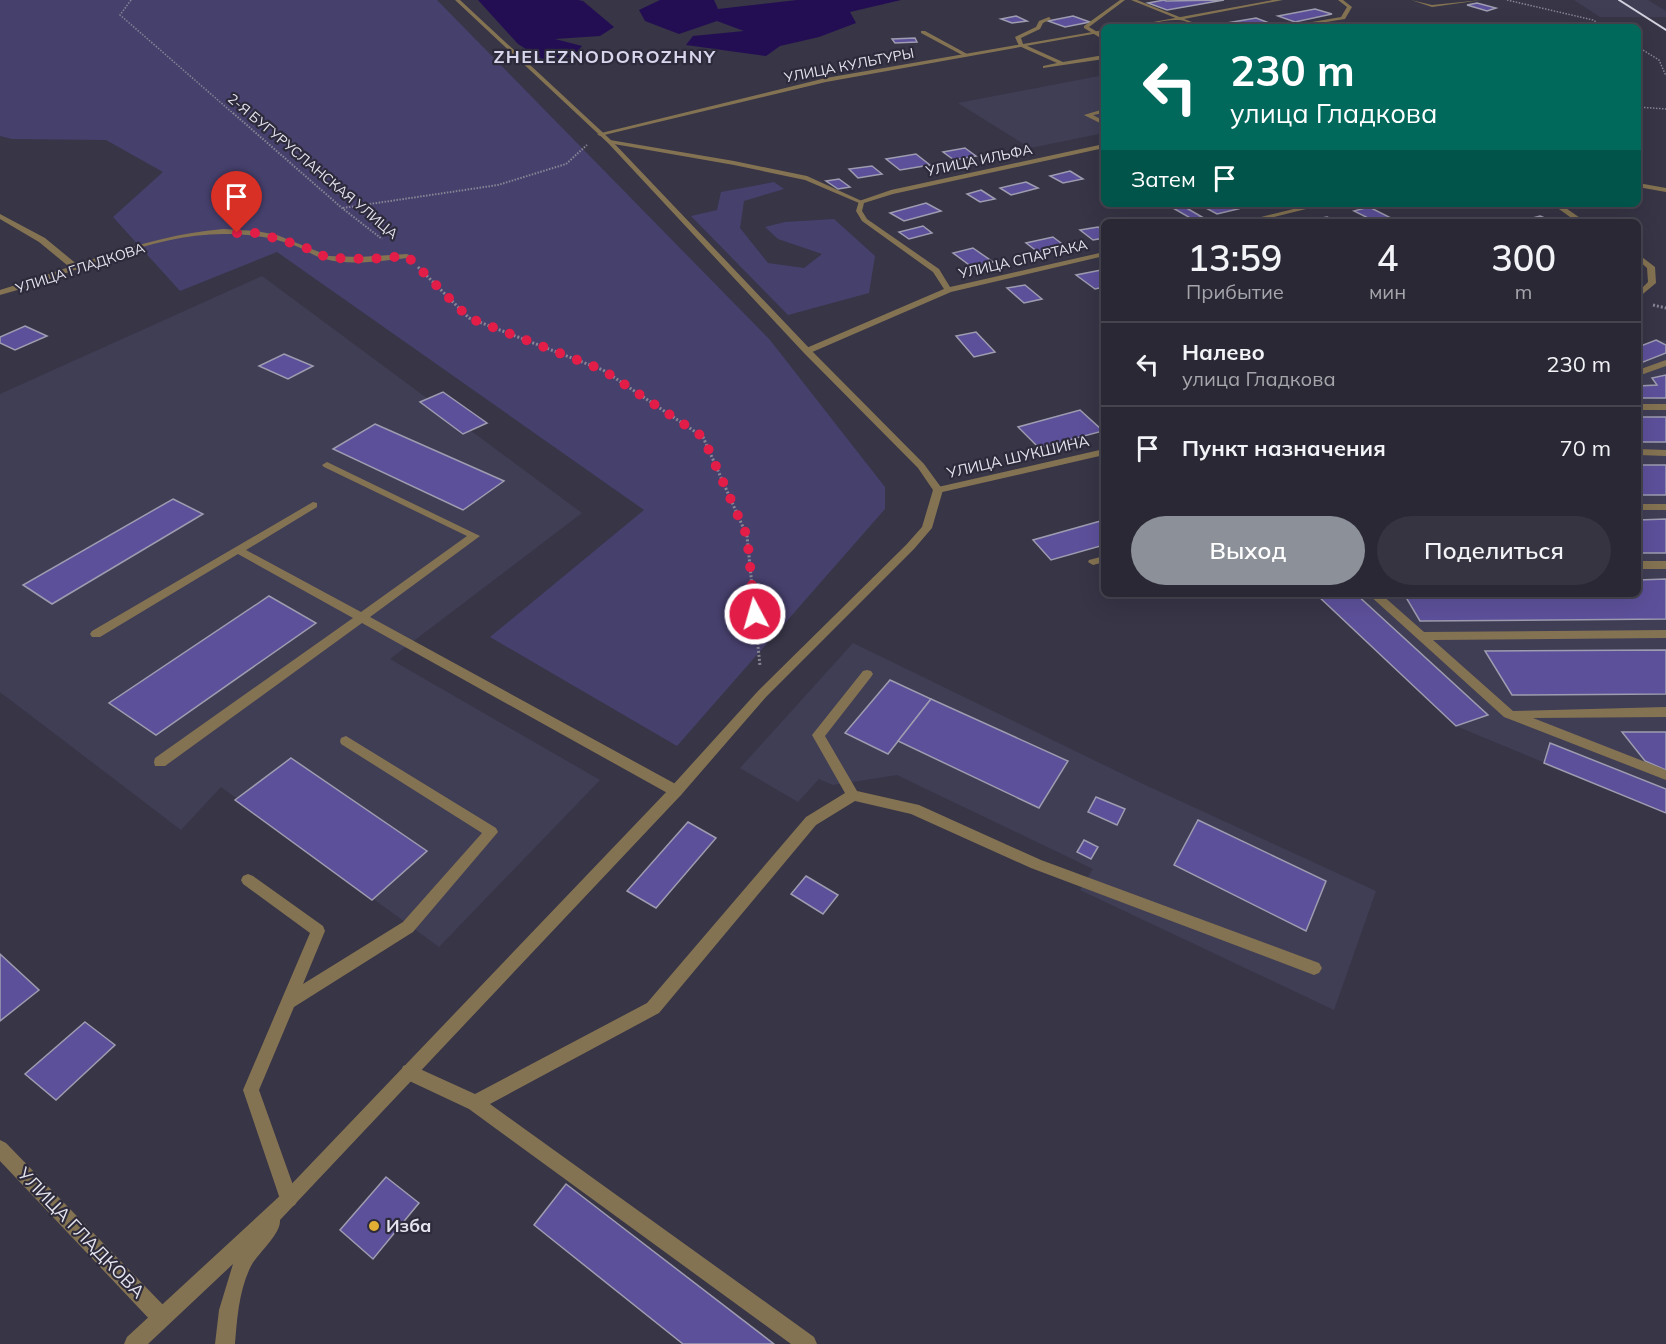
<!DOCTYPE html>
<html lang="ru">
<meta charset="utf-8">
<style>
body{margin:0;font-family:Mulish,sans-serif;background:#353440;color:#f1f3f6;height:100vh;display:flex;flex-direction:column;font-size:22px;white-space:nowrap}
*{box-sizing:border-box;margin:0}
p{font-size:20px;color:#a5a6ac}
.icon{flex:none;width:33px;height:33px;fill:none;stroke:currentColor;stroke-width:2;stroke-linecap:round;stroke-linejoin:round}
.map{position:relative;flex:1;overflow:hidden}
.drawer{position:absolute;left:1101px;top:219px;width:540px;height:378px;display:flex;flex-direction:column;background:#292834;border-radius:9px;box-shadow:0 6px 24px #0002,0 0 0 2px #45444f}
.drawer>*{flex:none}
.banner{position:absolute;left:1101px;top:24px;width:540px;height:183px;border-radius:9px;box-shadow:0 6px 24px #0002,0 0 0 2px #45444f;background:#00695c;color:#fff;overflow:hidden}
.pin{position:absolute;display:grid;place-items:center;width:51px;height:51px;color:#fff;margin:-62px -26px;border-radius:50% 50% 50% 0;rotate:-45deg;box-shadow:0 0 6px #0007}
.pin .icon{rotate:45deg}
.me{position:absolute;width:66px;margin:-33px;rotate:354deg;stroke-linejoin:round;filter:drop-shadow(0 0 4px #0008)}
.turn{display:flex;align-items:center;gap:21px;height:126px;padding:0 30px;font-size:27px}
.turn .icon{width:78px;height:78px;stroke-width:2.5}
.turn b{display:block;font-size:42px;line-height:51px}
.then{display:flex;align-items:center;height:57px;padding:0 30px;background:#0003;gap:12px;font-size:22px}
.eta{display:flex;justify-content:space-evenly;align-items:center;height:102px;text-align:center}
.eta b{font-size:36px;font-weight:600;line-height:42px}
.button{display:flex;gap:12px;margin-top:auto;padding:12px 30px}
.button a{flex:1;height:69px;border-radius:36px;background:#8c9099;color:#fff;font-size:24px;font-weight:600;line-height:69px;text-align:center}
.button a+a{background:#353440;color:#f1f3f6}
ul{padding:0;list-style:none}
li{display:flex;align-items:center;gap:18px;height:84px;padding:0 30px;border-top:2px solid #45444f}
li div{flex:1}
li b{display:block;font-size:22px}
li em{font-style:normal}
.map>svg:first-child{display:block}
.built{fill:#403e55}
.green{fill:#46406d}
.water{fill:#230e54}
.building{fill:#5d509b;stroke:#9d9cb0;stroke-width:1.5}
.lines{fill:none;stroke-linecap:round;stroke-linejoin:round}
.path-far2{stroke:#878594;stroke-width:1.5;stroke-dasharray:1.5 1.5;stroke-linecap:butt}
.path-far1{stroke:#878594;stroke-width:2;stroke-dasharray:1.5 1.5;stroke-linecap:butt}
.path{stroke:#878594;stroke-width:3;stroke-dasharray:2 2;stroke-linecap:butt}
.service{fill:#847352;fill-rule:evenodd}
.minor{fill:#847352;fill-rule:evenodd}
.tertiary{fill:#847352;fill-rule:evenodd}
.rail{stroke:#d1d0dc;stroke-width:2}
.route{stroke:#e11d48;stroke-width:10;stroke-dasharray:0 18}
.poi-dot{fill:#e2ae34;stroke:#2d2b3b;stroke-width:2}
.labels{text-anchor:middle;stroke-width:4.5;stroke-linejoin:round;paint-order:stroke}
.far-street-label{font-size:14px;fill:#e4e3ee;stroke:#2d2b3b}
.street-label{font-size:15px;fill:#e4e3ee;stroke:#2d2b3b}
.far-district-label{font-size:18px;font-weight:bold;letter-spacing:1.5px;fill:#d8d6ec;stroke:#2d2b3b}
.near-poi-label{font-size:18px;font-weight:bold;fill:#e4e3ee;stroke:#2d2b3b;text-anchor:start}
.near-street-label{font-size:18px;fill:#e4e3ee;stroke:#2d2b3b}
</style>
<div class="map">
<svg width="1666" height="1344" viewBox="0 0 1666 1344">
<rect width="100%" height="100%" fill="#373546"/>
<!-- built -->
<g class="built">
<path d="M1574,0h74l18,11v6h-66z"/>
<path d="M1104,75v58l-74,15 -72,-45z"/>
<path d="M262,276l320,237 -192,146 210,121 -161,167 -218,-160 -40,43 -181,-138v-298z"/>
<path d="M1656,340l10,1v472l-210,-87 -140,-132h322v-247z"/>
<path d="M853,643l290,141 233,107 -42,119 -254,-120 13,-21 -196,-94 -64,10 -14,-6 -21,23 -58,-34z"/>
</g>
<!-- green -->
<g class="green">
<path d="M0,0h437l333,340 115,147v22l-208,237 -187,-109 154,-127 -367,-258 -97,39 -67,-74 50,-45 -57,-32 -94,-1 -12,-3z"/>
<path d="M774,182l10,7 -40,12 -4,27 28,35 36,5 18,-14 -44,-15 -13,-12 20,-5 49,-3 41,37 -6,37 -81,22 -97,-99 26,-6 4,-18z"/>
</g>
<!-- water -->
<g class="water">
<path d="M478,0h100l5,1 31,26 -14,9 -45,3 27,7 -9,11 -31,2 -24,-15z"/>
<path d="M660,0h54l4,9 79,-9h104l-51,12 6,11 -37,14 -39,9 -14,10 -80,-11 7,-9 51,-5 -27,-10 -38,13 -34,-13 -6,-11z"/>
</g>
<!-- building -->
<g class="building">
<path d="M1164,0l2,1 58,-1 -57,10 -19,-7z"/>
<path d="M1477,3l19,5 -9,3 -20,-6z"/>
<path d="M1315,9l17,5 -37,8 -17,-6z"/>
<path d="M1016,16l11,5 -15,2 -11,-4z"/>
<path d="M1073,16l17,6 -25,5 -17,-6z"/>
<path d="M1256,18l16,6 -15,3 -42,-2z"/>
<path d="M915,38l2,4 -22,1 -3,-4z"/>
<path d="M965,148l11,8 -22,4 -11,-8z"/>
<path d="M916,154l14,11 -30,5 -14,-11z"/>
<path d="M872,166l10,8 -24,4 -9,-9z"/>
<path d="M1070,171l13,8 -20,4 -13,-7z"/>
<path d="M839,179l11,8 -12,2 -12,-8z"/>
<path d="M1026,182l12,6 -27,7 -11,-7z"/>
<path d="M981,190l14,9 -15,3 -13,-8z"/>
<path d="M926,203l15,8 -37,10 -14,-8z"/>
<path d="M1215,204h14l9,5 -21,5 -13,-7z"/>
<path d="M1183,206l19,11 -10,2 -19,-11z"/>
<path d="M1369,207l20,10 -15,4 -20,-10z"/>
<path d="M1540,216l14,6h-36z"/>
<path d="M1327,217l10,5 -31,-1z"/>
<path d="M923,226l9,7 -23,6 -10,-7z"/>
<path d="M1098,227l6,4v7l-11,2 -13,-10z"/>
<path d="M1053,237l12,9 -27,6 -12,-9z"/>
<path d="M973,248l20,14 -21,5 -19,-14z"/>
<path d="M1101,270l3,2v15l-9,2 -19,-14z"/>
<path d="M1025,285l17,14 -18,4 -17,-15z"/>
<path d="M25,326l22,10 -32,14 -15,-7v-6z"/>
<path d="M976,332l19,20 -21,5 -18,-21z"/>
<path d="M1656,340l10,5v8l-28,11v-17z"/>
<path d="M284,354l29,12 -25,13 -29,-13z"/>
<path d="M1666,375v23h-23l-5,-3v-9l19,-1 -5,-7z"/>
<path d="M443,392l44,31 -24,11 -43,-32z"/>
<path d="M1080,410l23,21 -64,17 -21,-21z"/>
<rect x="1638" y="417" width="28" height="25"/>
<path d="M375,424l129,57 -41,29 -130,-61z"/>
<rect x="1638" y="465" width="28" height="30"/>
<path d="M173,499l30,15 -151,90 -29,-19z"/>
<path d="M1666,519v34h-28v-33z"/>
<path d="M1104,520v25l-53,15 -18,-20z"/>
<path d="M1666,579v40l-246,2 -16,-27h234v-14z"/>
<path d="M1316,594h40l132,121 -32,11z"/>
<path d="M269,596l47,27 -160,112 -47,-32z"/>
<path d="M1666,650v44l-154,1 -27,-44z"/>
<path d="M890,680l41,19 -43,55 -43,-21z"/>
<path d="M931,699l137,62 -29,47 -141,-67z"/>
<path d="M1622,732h44v38l-21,-9z"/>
<path d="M1550,743l116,46v24l-122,-50z"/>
<path d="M291,758l136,93 -55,49 -137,-100z"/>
<path d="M1096,797l29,12 -8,16 -29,-13z"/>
<path d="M1198,820l128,61 -20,50 -132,-66z"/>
<path d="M688,822l28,16 -60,70 -29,-17z"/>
<path d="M1084,840l14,7 -7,12 -14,-7z"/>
<path d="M806,876l32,19 -15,19 -32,-20z"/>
<path d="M0,954l39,36 -39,31z"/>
<path d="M85,1022l30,23 -59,55 -31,-26z"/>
<path d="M386,1177l33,26 -46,56 -33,-29z"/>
<path d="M566,1184l208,160h-91l-149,-119z"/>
</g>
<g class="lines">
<!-- path-far2 -->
<g class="path-far2">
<path d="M131,0l-11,15 115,100"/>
<path d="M1507,0l86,20 11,7"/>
<path d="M1638,47l21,13 7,16"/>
<path d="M1638,107l28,2"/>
</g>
<!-- path-far1 -->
<g class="path-far1">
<path d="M233,113l109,95 40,31"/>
<path d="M343,208l155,-23 68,-21 21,-19"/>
</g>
<!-- path -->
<g class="path">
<path d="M418,267l51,51 134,52 100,67 44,99 13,130"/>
<path d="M1653,305l13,3"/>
</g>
<!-- service -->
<g class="service">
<path d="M1120,0h5l-36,27 15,9v4l-20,-12v-2z"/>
<path d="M1131,0h6l45,18 -4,1z"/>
<path d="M1338,0h5l9,7 -7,12 -50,8h-12l58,-10 6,-10z"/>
<path d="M1411,0l21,5 50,-5 -50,7z"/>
<path d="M1049,17l2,2 -8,4 -3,6 -19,9 2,6 40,18 41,-7v4l-61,9v-2l14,-3 -38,-17 -4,-9 21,-10 3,-6z"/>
<path d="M921,31h4l44,24 -5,1 -43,-23z"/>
<path d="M1104,109v4l-11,2 11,6v4l-20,-10z"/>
<path d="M610,140l124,21 73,15 57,26 -5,1 -54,-23 -71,-15 -126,-22z"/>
<path d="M1638,183l28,5v4l-28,-5z"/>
<path d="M0,214l45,24 34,28v4h-6l-34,-28 -39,-23z"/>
<path d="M1666,360v6l-28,10v-6z"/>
<rect x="1638" y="404" width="28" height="6"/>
<path d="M1638,449l28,1v6l-28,-1z"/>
<path d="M327,462l153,74 -110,81 311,170 2,4 -2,4 -5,1 -5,-1 -309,-172 -197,143h-10l-1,-4 1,-4 198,-140 -115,-64 -138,83h-8l-2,-3 2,-3 221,-129 4,1v4l-71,43 115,62 106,-76 -143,-69 -2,-2z"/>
<rect x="1638" y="504" width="28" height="6"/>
<path d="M1104,556v6l-11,3 -5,-3 1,-2z"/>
<rect x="1638" y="561" width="28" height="8"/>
<path d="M1368,594h13l43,38 242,-2v8l-233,2 80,71 153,-4v10l-133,1 133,52v10l-162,-63z"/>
<path d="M867,670l4,1 2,3 -2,3 -46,59 32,55 62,14 122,55 278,103 3,5 -3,5 -5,2 -283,-107 -120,-54 -56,-13 -39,24 -157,188 -169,91 324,233 3,7h-26l-322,-235 -66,-31 -2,-6 2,-6 6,-2 66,30 172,-91 159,-186 39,-24 -33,-58 51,-64z"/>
<path d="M346,736l150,92 2,4 -85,100 -119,75 -35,83 39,109 -3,6 -6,3 -6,-3 -3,-6 -37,-109 67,-157 -67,-49 -2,-4 2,-4 5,-2 5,2 70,50 2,5 -22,53 100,-62 79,-89 -141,-89 -1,-3 1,-3z"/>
</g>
<!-- minor -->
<g class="minor">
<path d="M1273,0h10l-99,19 21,8c-10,0 -18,-7 -27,-7 -14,-1 -36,7 -52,7z"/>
<path d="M1104,30v2l-278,50 -226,54 -3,-2 229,-56z"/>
<path d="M1104,144v4l-211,46 -29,9 -2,8 5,8 72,50 11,18 154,-35v4l-153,36 -141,61h-6v-4l140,-60 -11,-17 -71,-51 -6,-10 3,-10 32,-11z"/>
<path d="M1314,204h12l-72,18h-13z"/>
<path d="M1552,204h8l26,18h-9z"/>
<path d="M223,229l33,2 21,4 52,21 30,1 48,-3 4,2 -4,2c-26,3 -56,8 -82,1 -10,-2 -19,-9 -29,-13 -23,-9 -47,-12 -72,-12 -78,0 -150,41 -224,61v-5c75,-23 144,-54 223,-61z"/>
<path d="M1638,254l17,13 1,16 -18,15v-6l10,-10 -1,-14 -9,-8z"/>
<path d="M1104,449v6l-166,38 -5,-3 5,-3z"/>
<path d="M0,1140l6,3 162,167 3,7 -3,7 -7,3 -7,-3 -154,-163z"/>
</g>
<!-- tertiary -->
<path class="tertiary" d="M455,0h5l152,141 198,208 114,115 19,26 -11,38 -18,21 -148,148 -85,98 -401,425c1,14 -22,33 -29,46 -12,24 -14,53 -16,78h-20l4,-34 14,-46 -85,80h-24l3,-7 156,-144 388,-406 87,-96 148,-146 16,-18 11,-37 -15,-22 -114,-115 -196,-210z"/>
<!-- rail -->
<path class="rail" d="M1619,0l47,30"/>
</g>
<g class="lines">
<!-- route -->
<path class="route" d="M237,233h20l45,13 26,12 42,1 37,-3 62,62 134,52 100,67 44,99 8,78"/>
</g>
<!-- markers -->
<circle class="poi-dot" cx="374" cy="1226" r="6"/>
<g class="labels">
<!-- far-street labels -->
<g class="far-street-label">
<text transform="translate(849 65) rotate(-11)" y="5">УЛИЦА КУЛЬТУРЫ</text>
<text transform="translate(979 160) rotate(-12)" y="5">УЛИЦА ИЛЬФА</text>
<text transform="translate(313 166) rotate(40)" y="5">2-Я БУГУРУСЛАНСКАЯ УЛИЦА</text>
<text transform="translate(1023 259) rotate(-13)" y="5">УЛИЦА СПАРТАКА</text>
<text transform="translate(80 268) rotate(-18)" y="5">УЛИЦА ГЛАДКОВА</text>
</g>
<!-- street labels -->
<g class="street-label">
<text transform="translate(1018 457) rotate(-13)" y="5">УЛИЦА ШУКШИНА</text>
</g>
<!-- far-district labels -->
<g class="far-district-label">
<text x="605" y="63">ZHELEZNODOROZHNY</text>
</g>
<!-- near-poi labels -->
<g class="near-poi-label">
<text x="386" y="1232">Изба</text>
</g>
<!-- near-street labels -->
<g class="near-street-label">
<text transform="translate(81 1233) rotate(46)" y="6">УЛИЦА ГЛАДКОВА</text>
</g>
</g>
</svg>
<div class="pin" style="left:237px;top:233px;background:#d93025"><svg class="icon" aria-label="arrive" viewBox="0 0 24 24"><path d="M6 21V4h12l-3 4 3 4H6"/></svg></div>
<svg class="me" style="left:755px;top:614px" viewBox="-20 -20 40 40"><circle r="17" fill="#e11d48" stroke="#fff" stroke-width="3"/><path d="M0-11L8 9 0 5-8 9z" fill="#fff"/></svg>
<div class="banner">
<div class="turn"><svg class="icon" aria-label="left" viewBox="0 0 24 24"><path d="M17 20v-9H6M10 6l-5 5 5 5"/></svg><div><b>230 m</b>улица Гладкова</div></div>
<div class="then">Затем<svg class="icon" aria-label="arrive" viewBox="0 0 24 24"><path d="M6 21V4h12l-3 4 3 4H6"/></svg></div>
</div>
<section class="drawer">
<div class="eta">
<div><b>13:59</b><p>Прибытие</p></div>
<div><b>4</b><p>мин</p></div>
<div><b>300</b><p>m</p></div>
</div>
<ul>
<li><svg class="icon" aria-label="left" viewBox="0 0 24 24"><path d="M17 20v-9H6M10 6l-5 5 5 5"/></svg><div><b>Налево</b><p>улица Гладкова</p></div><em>230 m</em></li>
<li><svg class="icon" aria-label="arrive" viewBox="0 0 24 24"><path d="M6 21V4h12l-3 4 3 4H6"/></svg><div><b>Пункт назначения</b></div><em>70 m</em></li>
</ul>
<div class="button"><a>Выход</a><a>Поделиться</a></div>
</section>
</div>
